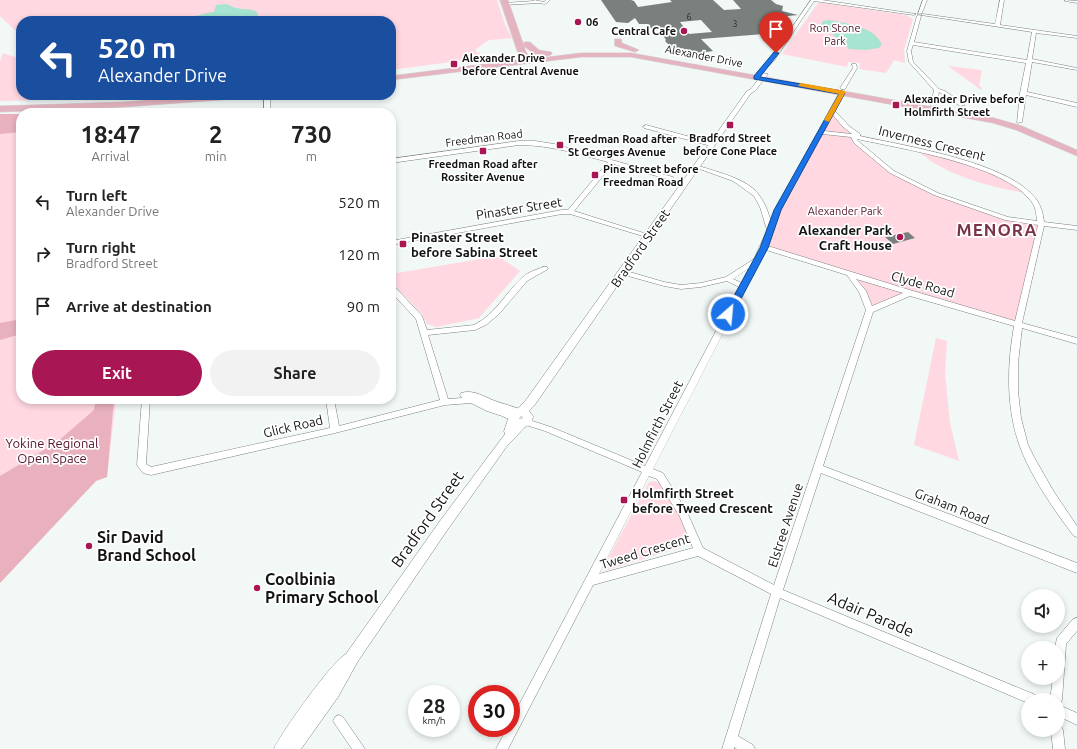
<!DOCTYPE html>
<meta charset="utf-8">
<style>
body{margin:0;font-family:Ubuntu,sans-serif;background:#f2f2f2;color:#222;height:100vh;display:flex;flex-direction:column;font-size:15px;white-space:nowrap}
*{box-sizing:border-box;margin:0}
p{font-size:13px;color:#767676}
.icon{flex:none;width:22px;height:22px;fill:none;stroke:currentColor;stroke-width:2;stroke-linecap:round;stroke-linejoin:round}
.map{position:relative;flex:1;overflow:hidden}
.details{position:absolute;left:16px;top:108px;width:380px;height:296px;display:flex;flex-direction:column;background:#fff;border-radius:16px;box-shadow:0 2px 6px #0003}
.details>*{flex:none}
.top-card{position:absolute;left:16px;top:16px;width:380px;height:84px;border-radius:16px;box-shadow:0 2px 6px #0003;background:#1a4fa0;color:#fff;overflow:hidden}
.controls{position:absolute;left:1021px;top:589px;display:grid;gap:8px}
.controls a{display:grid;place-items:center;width:44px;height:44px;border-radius:50%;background:#fff;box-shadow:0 2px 6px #0003;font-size:20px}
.speed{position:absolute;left:408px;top:685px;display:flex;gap:8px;font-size:20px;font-weight:700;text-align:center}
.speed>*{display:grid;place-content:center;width:52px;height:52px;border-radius:50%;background:#fff;box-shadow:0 2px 6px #0003;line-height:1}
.speed small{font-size:10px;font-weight:400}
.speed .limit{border:6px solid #d22;background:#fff;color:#111}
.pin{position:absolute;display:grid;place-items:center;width:34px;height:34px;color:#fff;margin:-41px -17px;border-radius:50% 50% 50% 0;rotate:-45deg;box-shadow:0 0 4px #0007}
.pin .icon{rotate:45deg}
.me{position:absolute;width:44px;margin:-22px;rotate:27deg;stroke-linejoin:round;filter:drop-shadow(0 0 3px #0008)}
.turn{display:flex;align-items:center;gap:14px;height:84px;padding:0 16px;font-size:18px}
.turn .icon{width:52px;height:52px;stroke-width:2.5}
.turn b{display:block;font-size:28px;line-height:34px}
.eta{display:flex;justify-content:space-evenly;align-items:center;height:68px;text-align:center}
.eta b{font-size:24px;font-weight:700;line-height:28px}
.action{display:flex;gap:8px;margin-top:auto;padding:8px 16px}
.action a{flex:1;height:46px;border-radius:24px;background:#a81753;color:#fff;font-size:16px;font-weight:700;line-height:46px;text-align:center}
.action a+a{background:#f2f2f2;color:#222}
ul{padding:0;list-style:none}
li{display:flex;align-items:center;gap:12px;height:52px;padding:0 16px}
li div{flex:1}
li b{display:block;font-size:15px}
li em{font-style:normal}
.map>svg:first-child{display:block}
.green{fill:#ffd8e1}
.forest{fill:#e8b1bd}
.water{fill:#a7e4d2}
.building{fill:#79807e;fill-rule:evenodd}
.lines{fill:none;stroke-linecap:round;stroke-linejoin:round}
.minor-casing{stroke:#7b817f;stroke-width:1}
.tertiary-casing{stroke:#7b817f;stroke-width:1}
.primary-casing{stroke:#d4d5d5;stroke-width:1}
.minor{fill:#fff;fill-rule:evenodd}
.tertiary{fill:#fff;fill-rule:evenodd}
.primary{fill:#e4b5c1;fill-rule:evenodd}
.route{fill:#1a73e8;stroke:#114b97}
.slow{fill:#f59e0b}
.poi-dot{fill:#a81753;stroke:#fff;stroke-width:1.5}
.labels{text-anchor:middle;stroke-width:3.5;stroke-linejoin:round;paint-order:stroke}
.far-number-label{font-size:9px;fill:#2c2f2e}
.far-poi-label{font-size:11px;font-weight:bold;fill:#121413;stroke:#fff;text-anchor:start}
.far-park-label{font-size:11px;fill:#54132a;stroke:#fff}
.far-street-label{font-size:11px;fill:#121413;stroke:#fff}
.street-label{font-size:13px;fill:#121413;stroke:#fff}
.poi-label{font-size:13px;font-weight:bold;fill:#121413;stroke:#fff;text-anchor:start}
.park-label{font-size:13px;fill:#54132a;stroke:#fff}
.near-street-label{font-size:16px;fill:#121413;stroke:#fff}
.near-poi-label{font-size:16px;font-weight:bold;fill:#121413;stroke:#fff;text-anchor:start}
.district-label{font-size:17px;font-weight:bold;letter-spacing:1px;fill:#7a3449;stroke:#fff}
</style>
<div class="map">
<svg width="1077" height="749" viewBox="0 0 1077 749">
<rect width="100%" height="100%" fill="#f1f8f6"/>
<!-- green -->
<g class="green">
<path d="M0,0h497l8,25 7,13 -23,2 -13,9v3l11,4 1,1 -97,13v-49h-370v15l-21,-20z"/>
<path d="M818,3h5l83,12 7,4 -9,31 1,13 -11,-3 -8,13 -27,-4 1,-6 -12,-1 -1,5 -65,-13z"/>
<path d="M3,53l18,6v36l131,1 -39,2 -113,3v-40z"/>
<path d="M948,66l34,4 -3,16 3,2 -1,2z"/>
<path d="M832,110l17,20 19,9 -14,-2 21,22 39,25 93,35 34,5 -24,100 -107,-31 -40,17 -20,-35 -86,-28 6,-18z"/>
<path d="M0,114h21v285h95l-9,78 -11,4 -96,102z"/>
<path d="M918,151l73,20 36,22c-35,-5 -83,-18 -109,-42z"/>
<path d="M498,256l22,15 -41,47 -42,9 -10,-3 -6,-11 -30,-31v-8z"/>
<path d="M936,338l11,3 -2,32 5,50 9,38 -45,-16z"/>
<path d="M655,481l5,3c8,12 30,42 25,57 -1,3 -3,5 -6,7l-72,22 -3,-4 45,-84z"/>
</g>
<!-- forest -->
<g class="forest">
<path d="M0,114h21v18l-21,2z"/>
<path d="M21,319v15l-21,6v-17z"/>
<path d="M96,399h18l-7,78 -11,4 -96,102v-107l57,-34 37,-32z"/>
</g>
<!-- water -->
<g class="water">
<path d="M224,4c6,0 7,3 12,4 8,2 14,0 21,4l1,4 -2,3 -6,2h-25l-9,-3 -12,3 -2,-2h-15l2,-2c9,-1 15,-4 25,-5l2,-7z"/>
<path d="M828,20c18,3 45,6 54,24l-3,4 -13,2 -17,-1 -28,-25 2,-3z"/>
</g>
<!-- building -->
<g class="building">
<path d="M601,0h30l3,1 4,6 34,-5 -2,-2h43l11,10 17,-1 -8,-9h38l5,4 7,2 -1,5 16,4 -28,3 3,4 -9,1 6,7 -8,1 3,3 -64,5 12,12 -24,4 -4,-4 -9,1 -11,-11 1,-1 -7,-11 -7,1 -4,-6h-9l-4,-6 -7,5 -12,-1zM701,20l11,12 -23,2 -9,-12z"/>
<path d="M908,232l7,6 -22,6 -8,-7z"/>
</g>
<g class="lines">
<!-- minor casing -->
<g class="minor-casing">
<g id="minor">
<path d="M534,0l10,2 2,-2h4l-5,4 -7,-1 -33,2 -2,-1 2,-1 29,-2z"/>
<path d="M811,0h11l94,14 -2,1 -100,-14 -40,60 -13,13h-4v-2l13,-13z"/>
<path d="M923,0h4l-5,13 -4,1z"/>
<path d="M1000,0h4l-4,25 77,11v2l-41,-5 -4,26 45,9v2l-45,-8 -5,30 50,11v4l-51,-12 -4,27 -5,1 3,-30 6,-30 -113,-18 -2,6 2,11 26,27 6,2 20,14 -5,1 -21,-14 -3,13 -5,1 3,-16 -25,-28 -2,-11 10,-35 2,-1 2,1 -7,26 113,18 5,-28 -111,-17 2,-1 72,10z"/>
<path d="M1065,0l12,1v2l-12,-2z"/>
<path d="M852,64h4l1,4 -12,21h-4l-1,-1 13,-20z"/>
<path d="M842,91l3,2 -10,18 14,15 11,8v2c45,10 149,26 176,63 5,7 7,14 8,23l33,4v4l-33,-4 -22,97 55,15v6l-55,-16 -4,35v28l3,27 7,27 6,12 20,35 23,34v11l-3,-1 -4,-5c-18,-24 -39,-55 -50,-84 -14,-39 -13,-81 -6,-121l-104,-30 -37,16 -50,154 254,97v10l-256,-100 -38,117 255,106 2,4h-12v3l-248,-105 -42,138 15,9 2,4h-18l-3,-2v2h-12l49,-155 -73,-38 -105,29 -85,164h-12l11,-21h4v-8l131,-248 -97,-41 -22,-7 -1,-2 1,-2 3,-1 25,8 94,39 94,-179 -12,-6 -26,6 -20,2 -17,-3 -43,-12 -1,-2 3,-2 41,12 17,3 20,-2 25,-6 28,-18 13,-29 -7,-23 -6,-11 -21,-15 -39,-14 1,-1h4c18,6 49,13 60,29 6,8 9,17 12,26l4,-11 64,-117zM833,115l9,11 10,8 -28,-3zM822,134l29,3 3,6 36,30 44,22 71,25 33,5 -23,96 -102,-30 -145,-45 13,-36zM857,139c45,10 146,25 174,62 5,6 5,12 6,20l-29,-4 -70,-24 -44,-22 -36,-30zM766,250l81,25 12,17 7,18 -92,275 -71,-37 -16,-36 -24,-39 -10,-4zM749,268l-7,15 -9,-4zM856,279l47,14 -31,13 -6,-15zM649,476l8,3 23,38 13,31 -94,26z"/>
<rect x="264" y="95" width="6" height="18"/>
<path d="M646,125l67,18 1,1 -3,2 -67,-18 -1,-1z"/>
<path d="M519,141h16l19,3 119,33v2l-2,1 -58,-16 -39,47 76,24v2h-4l-76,-23h-8l-171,31v-4l171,-31h6l40,-48c-30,-8 -58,-17 -89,-17l-128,18v-4z"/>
<path d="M543,267h4l1,2 -21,12 -28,33 -13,11 -11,5 -47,5 20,64 14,-1 -2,-3 1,-2c13,-4 23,4 34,8 9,3 19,6 28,9l1,2 -1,2 -3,1 -10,-3 7,4 1,2 -1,2h-6l-9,-4 -15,-5 -16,-8 -26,2 -110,28 -184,42 -8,-2 -6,-8 5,-66h8l-4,65 5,3 179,-39 -4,-29h8l5,27 101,-26 -24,-81 -25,-27v-6h3l28,30 5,14 47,-5c22,-11 31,-32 49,-48 5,-5 13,-7 20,-10z"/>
<path d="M1077,618v13l-11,13 -4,56 -3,5 18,8v12l-19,-9v-16h-8l3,-22h5v-30h-3l2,-10 16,-19z"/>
<path d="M339,715l4,2 22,32h-13l-19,-28 2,-4z"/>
<path d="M1058,725l3,1 2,4 2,19h-12l-2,-19h7z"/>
</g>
</g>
<!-- tertiary casing -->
<g class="tertiary-casing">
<path id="tertiary" d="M763,73l5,1 -13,17 -4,2 -217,313 -5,5 4,5 -1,7 -7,4 -18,19 -59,83 -90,132 -20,36 -37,52h-27c6,-15 59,-89 72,-95l94,-133 65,-87 -1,-3 7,-20 6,-2 9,-9 221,-309 4,-2zM521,416l2,2 -4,1z"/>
</g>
<!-- primary casing -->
<g class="primary-casing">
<g id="primary">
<path d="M500,0h8l18,52 6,7 49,-6h50l363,65 28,8 55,24v6l-61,-26 -23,-7 -362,-66h-50l-190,23v-4l133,-17 -6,-6z"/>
<path d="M615,39h6l1,4 17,7 -4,2 -20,-6z"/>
<path d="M524,42h6l9,8 12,2 1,2 -4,2 -14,-2 -10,-8z"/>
<path d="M222,95h29l-4,3 -123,9 -124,5v-6l124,-4z"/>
</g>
</g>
<!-- minor -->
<use href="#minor" class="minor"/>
<!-- tertiary -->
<use href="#tertiary" class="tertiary"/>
<!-- primary -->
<use href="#primary" class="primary"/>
</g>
<!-- route -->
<path class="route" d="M774,52l5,1 -19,24 82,14 3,2 -64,117 -13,38 -35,66 -5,3 -4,-3 36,-66 14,-38 65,-116 -85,-15v-3z"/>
<!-- slow -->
<path class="slow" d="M801,83l44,8v2l-16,29 -5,-2 15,-26 -40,-8 -1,-1z"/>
<!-- markers -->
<g class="poi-dot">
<circle cx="578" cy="22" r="4"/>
<circle cx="684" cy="31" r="4"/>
<rect x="450" y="60" width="8" height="8" rx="2"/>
<rect x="892" y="101" width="8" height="8" rx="2"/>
<rect x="726" y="121" width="8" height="8" rx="2"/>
<rect x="556" y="141" width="8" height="8" rx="2"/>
<rect x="479" y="147" width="8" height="8" rx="2"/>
<rect x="591" y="171" width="8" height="8" rx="2"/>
<circle cx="900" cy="237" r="4"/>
<rect x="399" y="240" width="8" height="8" rx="2"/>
<rect x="620" y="496" width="8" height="8" rx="2"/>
<circle cx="89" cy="546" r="4"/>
<circle cx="257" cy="588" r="4"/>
</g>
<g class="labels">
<!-- far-number labels -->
<g class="far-number-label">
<text x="689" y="20">6</text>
<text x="735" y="27">3</text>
</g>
<!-- far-poi labels -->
<g class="far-poi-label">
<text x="586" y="26">06</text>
<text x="676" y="35" text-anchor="end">Central Cafe</text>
<text x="462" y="62">Alexander Drive<tspan x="462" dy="13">before Central Avenue</tspan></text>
<text x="904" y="103">Alexander Drive before<tspan x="904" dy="13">Holmfirth Street</tspan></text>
<text x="730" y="142" text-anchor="middle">Bradford Street<tspan x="730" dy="13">before Cone Place</tspan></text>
<text x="568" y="143">Freedman Road after<tspan x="568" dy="13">St Georges Avenue</tspan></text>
<text x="483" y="168" text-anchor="middle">Freedman Road after<tspan x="483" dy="13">Rossiter Avenue</tspan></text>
<text x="603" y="173">Pine Street before<tspan x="603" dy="13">Freedman Road</tspan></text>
</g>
<!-- far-park labels -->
<g class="far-park-label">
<text x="835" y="32">Ron Stone<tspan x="835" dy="13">Park</tspan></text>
<text x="845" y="215">Alexander Park</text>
</g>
<!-- far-street labels -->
<g class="far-street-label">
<text transform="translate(704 56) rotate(11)" y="4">Alexander Drive</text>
<text transform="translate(484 138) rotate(-7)" y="4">Freedman Road</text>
</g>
<!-- street labels -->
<g class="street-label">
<text transform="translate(932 143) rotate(14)" y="5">Inverness Crescent</text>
<text transform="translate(519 208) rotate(-9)" y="5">Pinaster Street</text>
<text transform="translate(640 248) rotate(-55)" y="5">Bradford Street</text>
<text transform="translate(923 284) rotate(16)" y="5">Clyde Road</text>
<text transform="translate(657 424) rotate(-63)" y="5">Holmfirth Street</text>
<text transform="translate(293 426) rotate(-13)" y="5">Glick Road</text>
<text transform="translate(952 506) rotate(21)" y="5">Graham Road</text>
<text transform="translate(785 525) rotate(-72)" y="5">Elstree Avenue</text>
<text transform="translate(645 551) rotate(-17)" y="5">Tweed Crescent</text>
</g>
<!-- poi labels -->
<g class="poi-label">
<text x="892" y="235" text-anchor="end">Alexander Park<tspan x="892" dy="15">Craft House</tspan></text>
<text x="411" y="242">Pinaster Street<tspan x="411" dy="15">before Sabina Street</tspan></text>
<text x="632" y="498">Holmfirth Street<tspan x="632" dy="15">before Tweed Crescent</tspan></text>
</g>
<!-- park labels -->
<g class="park-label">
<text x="52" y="448">Yokine Regional<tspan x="52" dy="15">Open Space</tspan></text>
</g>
<!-- near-street labels -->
<g class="near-street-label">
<text transform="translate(427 519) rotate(-55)" y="6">Bradford Street</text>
<text transform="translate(871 614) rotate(23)" y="6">Adair Parade</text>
</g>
<!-- near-poi labels -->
<g class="near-poi-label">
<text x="97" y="543">Sir David<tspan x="97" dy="18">Brand School</tspan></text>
<text x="265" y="585">Coolbinia<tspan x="265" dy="18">Primary School</tspan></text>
</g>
<!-- district labels -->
<g class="district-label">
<text x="997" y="236">MENORA</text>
</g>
</g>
</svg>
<div class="controls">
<a><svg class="icon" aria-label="sound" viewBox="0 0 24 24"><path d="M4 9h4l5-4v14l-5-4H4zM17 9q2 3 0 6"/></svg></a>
<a>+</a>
<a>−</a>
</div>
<div class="speed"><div>28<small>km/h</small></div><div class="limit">30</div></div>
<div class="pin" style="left:776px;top:53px;background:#d93025"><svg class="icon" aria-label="arrive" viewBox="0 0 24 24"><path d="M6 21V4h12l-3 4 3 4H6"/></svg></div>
<svg class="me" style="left:728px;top:314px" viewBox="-20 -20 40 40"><circle r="17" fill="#1a73e8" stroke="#fff" stroke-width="3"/><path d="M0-11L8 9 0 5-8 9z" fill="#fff"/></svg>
<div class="top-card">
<div class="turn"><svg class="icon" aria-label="left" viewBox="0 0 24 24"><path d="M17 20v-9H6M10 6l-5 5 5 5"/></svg><div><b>520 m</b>Alexander Drive</div></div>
</div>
<section class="details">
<div class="eta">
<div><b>18:47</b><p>Arrival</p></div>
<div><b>2</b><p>min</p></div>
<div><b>730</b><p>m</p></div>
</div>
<ul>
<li><svg class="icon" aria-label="left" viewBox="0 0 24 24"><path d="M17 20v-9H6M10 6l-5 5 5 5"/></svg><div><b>Turn left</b><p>Alexander Drive</p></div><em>520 m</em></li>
<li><svg class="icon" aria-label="right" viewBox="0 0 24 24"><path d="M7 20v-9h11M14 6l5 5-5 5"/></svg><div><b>Turn right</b><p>Bradford Street</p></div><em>120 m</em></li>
<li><svg class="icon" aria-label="arrive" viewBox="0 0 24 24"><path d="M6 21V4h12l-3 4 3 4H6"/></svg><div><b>Arrive at destination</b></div><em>90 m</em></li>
</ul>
<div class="action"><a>Exit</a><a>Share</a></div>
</section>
</div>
